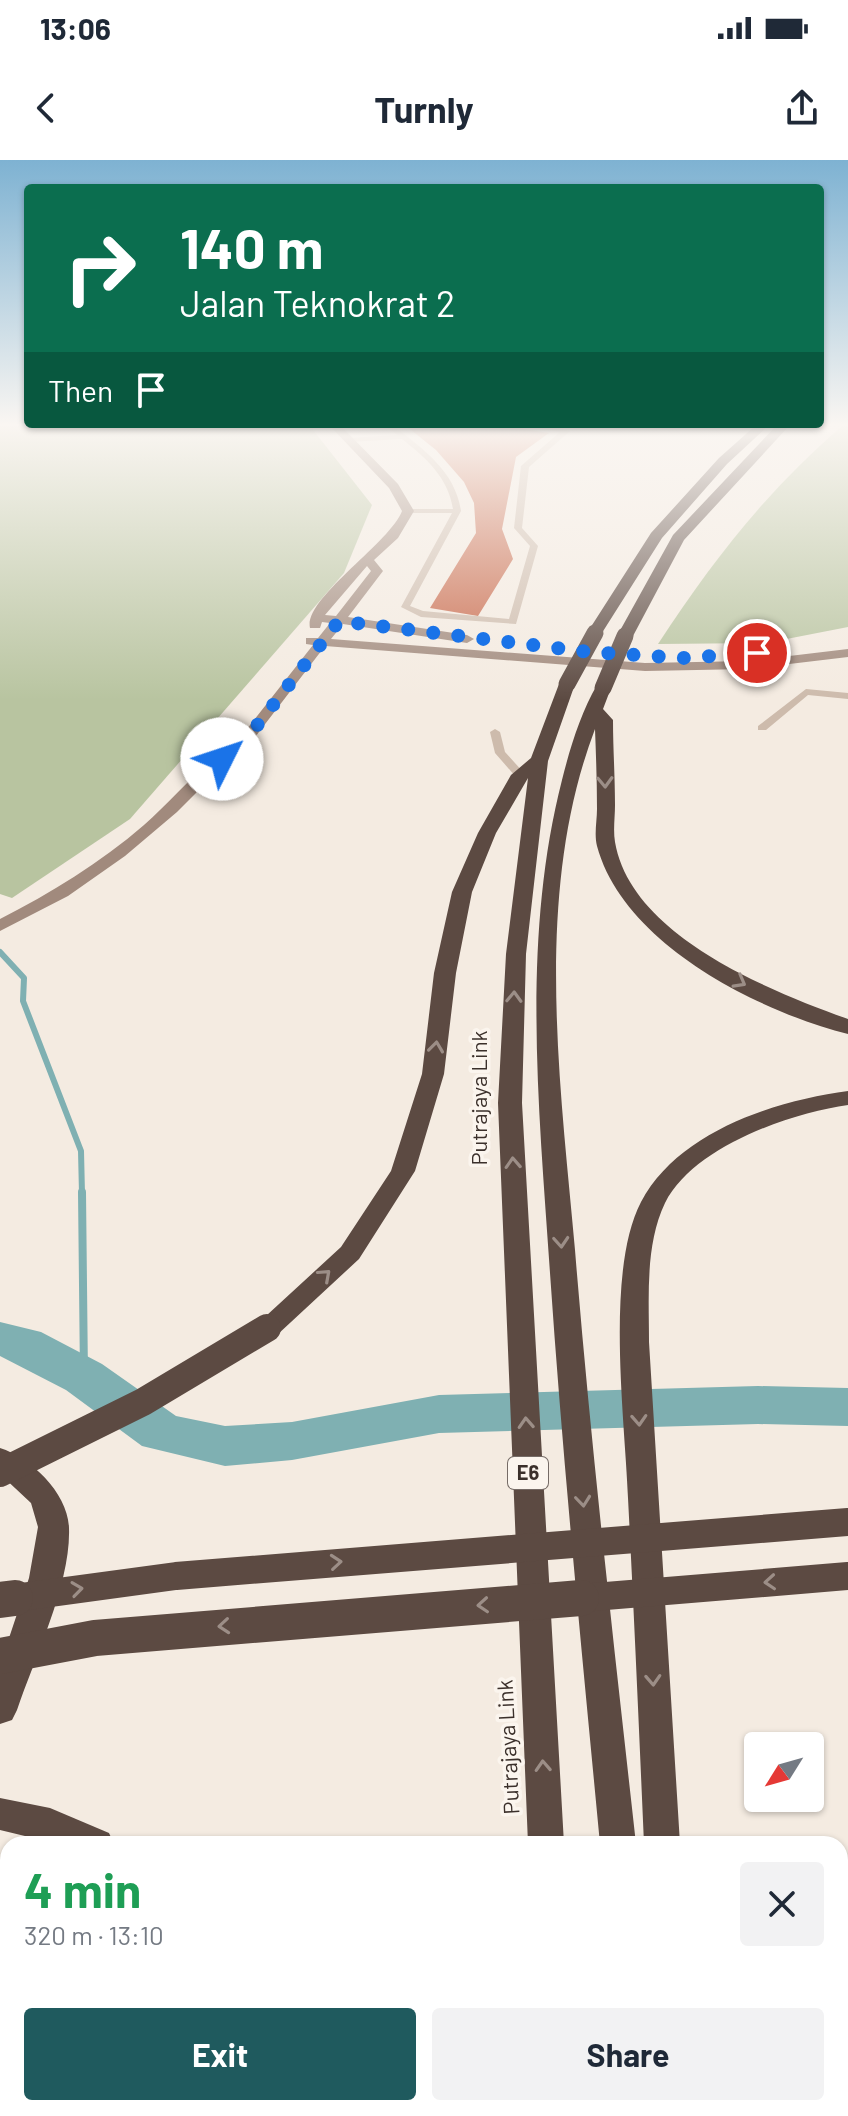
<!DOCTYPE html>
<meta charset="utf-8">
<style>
body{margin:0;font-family:Barlow,sans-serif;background:#f2f2f3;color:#1f2937;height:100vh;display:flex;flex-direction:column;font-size:30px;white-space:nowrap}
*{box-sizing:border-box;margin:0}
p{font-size:26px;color:#747a83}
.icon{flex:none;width:44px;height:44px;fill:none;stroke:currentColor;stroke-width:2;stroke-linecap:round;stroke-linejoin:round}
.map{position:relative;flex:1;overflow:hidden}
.side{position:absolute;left:0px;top:1676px;width:848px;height:280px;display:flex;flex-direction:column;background:#fff;border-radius:24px 24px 0 0;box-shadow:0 2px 6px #0004}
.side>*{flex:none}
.top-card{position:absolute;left:24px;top:24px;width:800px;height:244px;border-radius:8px;box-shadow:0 2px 6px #0004;background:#0b6e4f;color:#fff;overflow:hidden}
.needle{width:52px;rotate:233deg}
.buttons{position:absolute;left:744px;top:1572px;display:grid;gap:16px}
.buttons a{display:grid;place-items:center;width:80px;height:80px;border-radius:8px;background:#fff;box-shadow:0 2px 6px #0004;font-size:40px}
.pin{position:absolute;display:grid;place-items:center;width:68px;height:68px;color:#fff;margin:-34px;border:4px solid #fff;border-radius:50%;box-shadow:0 2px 8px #0007}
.me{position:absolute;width:88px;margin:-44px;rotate:49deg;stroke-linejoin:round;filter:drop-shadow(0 0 6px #0008)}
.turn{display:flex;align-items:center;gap:28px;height:168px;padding:0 24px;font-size:36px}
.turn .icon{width:104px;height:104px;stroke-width:2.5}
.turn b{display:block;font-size:56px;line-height:68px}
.then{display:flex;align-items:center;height:76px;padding:0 24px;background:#0003;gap:16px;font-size:30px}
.round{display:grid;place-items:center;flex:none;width:84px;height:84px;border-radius:8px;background:#f2f2f3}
.head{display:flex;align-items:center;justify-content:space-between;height:136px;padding:0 24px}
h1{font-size:48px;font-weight:700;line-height:60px;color:#1e9e55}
.primary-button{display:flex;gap:16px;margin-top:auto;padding:16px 24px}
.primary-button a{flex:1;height:92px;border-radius:8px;background:#1f5a5e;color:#fff;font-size:32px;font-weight:700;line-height:92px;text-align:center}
.primary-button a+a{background:#f2f2f3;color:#1f2937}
.status{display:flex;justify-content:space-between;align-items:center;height:56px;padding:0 40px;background:#fff;direction:ltr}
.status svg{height:22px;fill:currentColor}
header{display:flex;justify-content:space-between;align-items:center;height:104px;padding:0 24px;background:#fff;font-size:36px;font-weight:700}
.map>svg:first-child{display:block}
.green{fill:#b8c4a0}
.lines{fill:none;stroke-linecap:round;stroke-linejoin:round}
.stream-far1{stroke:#7fb0b2;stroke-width:6}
.stream{stroke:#7fb0b2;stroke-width:8}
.river{fill:#7fb0b2;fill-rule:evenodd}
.building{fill:#c8694b}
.lane{fill:#cdbbac;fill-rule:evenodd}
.secondary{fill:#a18a7d;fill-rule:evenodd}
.highway{fill:#5c4a42;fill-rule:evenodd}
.highway-bridge-far2{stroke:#5c4a42;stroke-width:17}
.highway-bridge-far1{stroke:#5c4a42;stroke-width:28}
.highway-bridge{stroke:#5c4a42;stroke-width:36}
.oneway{stroke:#9c8e87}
.route{stroke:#1a73e8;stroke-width:14;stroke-dasharray:0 25.2}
.labels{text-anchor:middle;stroke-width:7;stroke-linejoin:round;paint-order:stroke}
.shield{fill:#fbf5ee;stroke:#756b66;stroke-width:2}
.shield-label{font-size:20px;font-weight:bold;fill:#3b302b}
.street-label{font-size:22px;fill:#3b302b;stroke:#fbf5ee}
</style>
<div class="status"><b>13:06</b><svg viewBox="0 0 49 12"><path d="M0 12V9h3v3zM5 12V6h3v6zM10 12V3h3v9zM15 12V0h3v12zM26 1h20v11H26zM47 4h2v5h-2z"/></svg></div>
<header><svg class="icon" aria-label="back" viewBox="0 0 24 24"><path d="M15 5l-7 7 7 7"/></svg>Turnly<svg class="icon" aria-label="share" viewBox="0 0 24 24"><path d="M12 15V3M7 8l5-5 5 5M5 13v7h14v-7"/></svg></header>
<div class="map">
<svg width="848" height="1956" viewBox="0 0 848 1956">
<rect width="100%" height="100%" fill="#f4ebe1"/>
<g class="green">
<polygon points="0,266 310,266 372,345 344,413 130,659 12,738 0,734"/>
<path d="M842,266H848V467L766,483L658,484C713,400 766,332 842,266Z"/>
</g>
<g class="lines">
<polyline class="stream-far1" points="0,792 24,818 23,841 81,991 82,1034"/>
<polyline class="stream" points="82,1032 84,1217"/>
<polygon class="river" points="0,1162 41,1172 102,1204 176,1256 225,1266 292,1262 439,1235 758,1226 848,1228 848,1266 758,1264 439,1273 292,1300 225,1306 142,1286 66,1230 0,1196"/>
</g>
<polygon class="building" points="406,266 504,266 549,273 516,297 502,369 513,399 478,456 430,448 476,373 474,343 464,322 436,290"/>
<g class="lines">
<g class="lane">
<path d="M386,266H394C424,290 455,311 461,351L410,446L423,451L509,459L530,386L514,368L521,306L560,272L530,266H548L570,271L529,307L522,368L538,386L516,464L421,457L401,447L452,353H408L404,351L408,349H453C448,317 426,298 402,279L348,282L344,280L348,278L397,275Z"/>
<polygon points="806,529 848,533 848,539 808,535 766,570 758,570 758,566"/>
<polygon points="495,569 500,572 505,592 524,613 524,617 516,617 495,593 490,572"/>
</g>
<path class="secondary" d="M330,266H341L398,324L414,351L398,378L374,400L383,411L348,457L467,475L474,479L467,483L343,464L331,479L645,503L748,501L848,489V497L748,509L645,511L325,486L242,594L227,602L177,652L125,696L68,736L0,771V759C51,733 100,703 144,665C173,640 199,605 232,588L313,485L306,484V478H318L330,463L322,462L320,468H310C303,439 390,383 402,351L389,328ZM367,406L371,411L336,456L325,455Z"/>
<g class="highway">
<polygon points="755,266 768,266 727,304 662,378 600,476 590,476 587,473 651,373 719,298"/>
<polygon points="776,266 789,266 684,380 633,476 619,479 617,476 673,375"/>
<polygon points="567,519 575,524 548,601 526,794 522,943 564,1684 528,1684 498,943 506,794 528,618 496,673 472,732 456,813 444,914 415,1011 359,1099 277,1175 257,1175 253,1168 341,1087 391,1011 422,914 434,813 452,732 478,673 511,615 531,598 559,524"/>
<path d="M603,523L611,528L603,549L613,560C613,588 615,617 615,645C615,657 613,670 615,682C631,776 770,831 848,859V874C757,851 623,783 597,686C594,674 597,661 597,649C597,622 596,596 595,569C533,732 560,921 575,1090C591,1288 614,1486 636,1684H600C582,1494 563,1303 550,1113C539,949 521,780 562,620C570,588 581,552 597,525Z"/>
<path d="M848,931V945C790,953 693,987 665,1043C645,1085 649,1137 649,1182L680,1684H644C639,1569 634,1453 628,1338C625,1260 605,1111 641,1042C678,972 774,941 848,931Z"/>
<path d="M0,1288C31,1298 68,1333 69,1368C71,1423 35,1497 17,1550L12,1560L0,1564V1505L29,1418L38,1367L31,1343L0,1314Z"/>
<polygon points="0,1638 50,1648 109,1673 114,1684 58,1684 0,1670"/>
<polygon points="350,1948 390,1948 393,1956 353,1956"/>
<polygon points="540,1948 580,1948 581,1956 541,1956"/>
<polygon points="625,1948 700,1948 701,1956 626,1956"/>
</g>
<g class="highway-bridge-far2">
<polyline points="567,524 595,473"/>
<polyline points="603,528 625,476"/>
</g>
<g class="highway-bridge-far1">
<polyline points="0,1313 143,1242 267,1168"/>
<polyline points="0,1440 176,1416 848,1362"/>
<polyline points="557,1440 848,1416"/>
</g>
<g class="highway-bridge">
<polyline points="0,1440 15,1438"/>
<polyline points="0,1496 95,1478 581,1438"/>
</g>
</g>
<defs><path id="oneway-chevron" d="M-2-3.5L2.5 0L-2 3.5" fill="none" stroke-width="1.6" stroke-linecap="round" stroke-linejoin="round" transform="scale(2)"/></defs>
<g class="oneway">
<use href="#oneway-chevron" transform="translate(605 622) rotate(88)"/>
<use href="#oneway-chevron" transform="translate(740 822) rotate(29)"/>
<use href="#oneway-chevron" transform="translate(514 837) rotate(-88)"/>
<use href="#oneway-chevron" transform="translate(436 887) rotate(-83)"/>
<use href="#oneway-chevron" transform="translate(513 1003) rotate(-93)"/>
<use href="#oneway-chevron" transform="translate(561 1082) rotate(86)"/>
<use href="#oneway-chevron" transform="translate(325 1115) rotate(-42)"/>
<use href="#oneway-chevron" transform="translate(639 1260) rotate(87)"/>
<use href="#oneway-chevron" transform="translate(526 1263) rotate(-93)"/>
<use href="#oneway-chevron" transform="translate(583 1341) rotate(84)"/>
<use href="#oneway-chevron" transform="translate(336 1402) rotate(-5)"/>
<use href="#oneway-chevron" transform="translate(770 1422) rotate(176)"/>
<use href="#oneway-chevron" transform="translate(77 1429) rotate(-8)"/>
<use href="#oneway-chevron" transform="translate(483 1445) rotate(176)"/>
<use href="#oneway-chevron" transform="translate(224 1466) rotate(175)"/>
<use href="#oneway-chevron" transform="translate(653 1520) rotate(87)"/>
<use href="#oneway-chevron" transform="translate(543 1606) rotate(-93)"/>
</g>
<linearGradient id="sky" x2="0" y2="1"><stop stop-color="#7eb2d2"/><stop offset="0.49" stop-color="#faf6f2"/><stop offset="1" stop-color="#faf6f2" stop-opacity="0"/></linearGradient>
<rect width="848" height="540" fill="url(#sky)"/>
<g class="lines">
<polyline class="route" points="222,599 237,591 339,461 589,492 682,498 757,493"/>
</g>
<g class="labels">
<rect class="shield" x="508" y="1297" width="40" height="32" rx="6"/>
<g class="shield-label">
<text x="528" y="1320">E6</text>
</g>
<g class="street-label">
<text transform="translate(479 938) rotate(-90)" y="8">Putrajaya Link</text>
<text transform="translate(508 1587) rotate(-93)" y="8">Putrajaya Link</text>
</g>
</g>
</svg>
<div class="buttons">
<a><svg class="needle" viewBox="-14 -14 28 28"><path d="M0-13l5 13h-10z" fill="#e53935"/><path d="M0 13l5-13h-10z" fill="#747a83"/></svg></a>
</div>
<div class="pin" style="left:757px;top:493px;background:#d93025"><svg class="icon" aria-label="arrive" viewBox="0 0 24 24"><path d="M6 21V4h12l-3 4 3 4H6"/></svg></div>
<svg class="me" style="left:222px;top:599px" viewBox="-20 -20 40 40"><circle r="19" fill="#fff"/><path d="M0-13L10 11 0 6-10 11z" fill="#1a73e8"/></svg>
<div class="top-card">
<div class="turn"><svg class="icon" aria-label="right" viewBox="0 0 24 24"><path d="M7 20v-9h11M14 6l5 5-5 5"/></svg><div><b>140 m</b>Jalan Teknokrat 2</div></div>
<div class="then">Then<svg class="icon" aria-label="arrive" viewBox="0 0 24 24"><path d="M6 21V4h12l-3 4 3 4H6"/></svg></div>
</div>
<section class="side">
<div class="head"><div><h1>4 min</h1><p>320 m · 13:10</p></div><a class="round"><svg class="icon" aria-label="close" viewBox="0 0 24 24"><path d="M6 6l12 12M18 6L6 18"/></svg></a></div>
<div class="primary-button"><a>Exit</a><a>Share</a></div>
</section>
</div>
